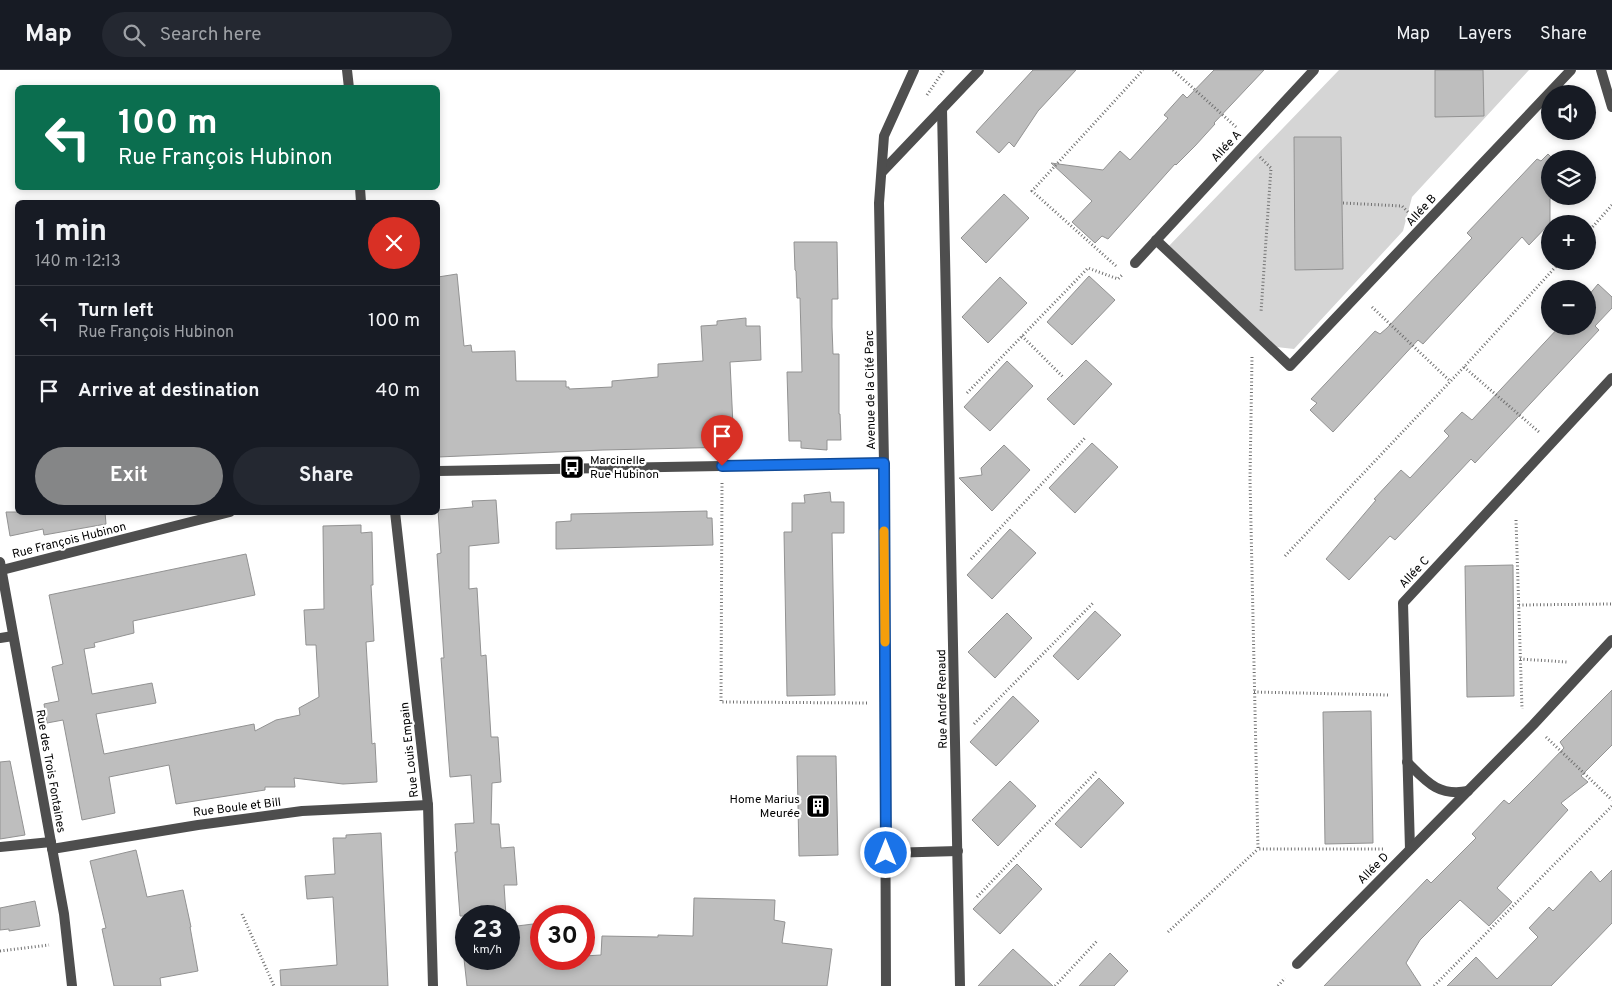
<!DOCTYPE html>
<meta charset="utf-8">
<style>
body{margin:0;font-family:Overpass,sans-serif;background:#242831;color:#f1f3f6;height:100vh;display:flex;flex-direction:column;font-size:19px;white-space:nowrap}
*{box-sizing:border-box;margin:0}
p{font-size:16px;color:#9ea1a6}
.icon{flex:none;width:28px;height:28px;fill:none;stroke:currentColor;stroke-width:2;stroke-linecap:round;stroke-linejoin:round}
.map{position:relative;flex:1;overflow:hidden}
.sheet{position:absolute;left:15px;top:130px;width:425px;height:315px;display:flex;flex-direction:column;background:#171b24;border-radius:8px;box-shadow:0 2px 8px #0003}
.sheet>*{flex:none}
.hud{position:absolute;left:15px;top:15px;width:425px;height:105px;border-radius:8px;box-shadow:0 2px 8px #0003;background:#0b6e4f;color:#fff;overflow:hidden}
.buttons{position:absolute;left:1541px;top:15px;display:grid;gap:10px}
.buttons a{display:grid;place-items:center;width:55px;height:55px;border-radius:50%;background:#171b24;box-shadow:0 2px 8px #0003;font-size:25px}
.speed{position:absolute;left:455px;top:835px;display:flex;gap:10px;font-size:25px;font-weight:700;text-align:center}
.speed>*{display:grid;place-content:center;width:65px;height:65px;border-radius:50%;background:#171b24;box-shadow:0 2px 8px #0003;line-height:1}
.speed small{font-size:12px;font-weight:400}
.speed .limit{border:8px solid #d22;background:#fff;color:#111}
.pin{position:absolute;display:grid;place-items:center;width:42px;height:42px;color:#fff;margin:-51px -21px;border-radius:50% 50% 50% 0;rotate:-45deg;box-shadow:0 0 5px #0007}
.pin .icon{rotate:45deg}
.me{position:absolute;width:55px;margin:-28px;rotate:0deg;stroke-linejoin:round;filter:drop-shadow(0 0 4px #0008)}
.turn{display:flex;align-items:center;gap:18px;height:105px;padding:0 20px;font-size:22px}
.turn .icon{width:65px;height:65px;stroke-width:2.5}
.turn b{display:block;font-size:35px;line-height:42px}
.round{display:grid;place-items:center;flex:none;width:52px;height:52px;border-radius:26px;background:#242831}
.headline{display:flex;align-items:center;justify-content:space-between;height:85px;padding:0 20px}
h1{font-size:30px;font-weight:700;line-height:38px}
.action{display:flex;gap:10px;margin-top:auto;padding:10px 20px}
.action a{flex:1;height:58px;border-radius:30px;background:#858687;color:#fff;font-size:20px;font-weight:700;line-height:58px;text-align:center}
.action a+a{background:#242831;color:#f1f3f6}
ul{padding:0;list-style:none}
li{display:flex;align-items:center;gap:15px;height:70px;padding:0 20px;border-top:1px solid #363941}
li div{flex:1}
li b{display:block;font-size:19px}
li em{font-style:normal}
header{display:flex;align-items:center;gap:30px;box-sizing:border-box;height:70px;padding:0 25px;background:#171b24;border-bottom:1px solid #363941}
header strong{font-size:24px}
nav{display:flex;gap:28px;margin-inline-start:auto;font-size:18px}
.search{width:350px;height:45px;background:#242831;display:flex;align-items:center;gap:12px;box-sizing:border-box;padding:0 18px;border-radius:28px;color:#9ea1a6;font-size:19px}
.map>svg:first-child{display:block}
.green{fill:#d5d5d5}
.building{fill:#bebebe;stroke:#929292}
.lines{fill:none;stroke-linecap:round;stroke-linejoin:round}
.path{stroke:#707070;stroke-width:3;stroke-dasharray:1 2.5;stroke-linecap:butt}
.service{stroke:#4e4e4e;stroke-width:10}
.pedestrian{stroke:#4e4e4e;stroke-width:10}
.minor{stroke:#4e4e4e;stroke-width:10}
.route-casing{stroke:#114b97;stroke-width:12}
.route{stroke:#1a73e8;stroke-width:9}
.slow{stroke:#f59e0b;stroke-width:9}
.labels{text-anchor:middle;stroke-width:4.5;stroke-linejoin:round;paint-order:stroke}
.street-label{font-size:12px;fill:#000;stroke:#fff}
.poi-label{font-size:12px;fill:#000;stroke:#fff;text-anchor:start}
</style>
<header>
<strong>Map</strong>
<div class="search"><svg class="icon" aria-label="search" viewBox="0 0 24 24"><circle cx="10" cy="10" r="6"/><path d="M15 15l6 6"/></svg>Search here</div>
<nav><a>Map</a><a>Layers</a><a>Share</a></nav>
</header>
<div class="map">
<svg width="1612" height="916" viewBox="0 0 1612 916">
<rect width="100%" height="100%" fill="#fff"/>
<polygon class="green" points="1339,0 1529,0 1412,127 1403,161 1294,279 1268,276 1166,179"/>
<g class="building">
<polygon points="1033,0 1076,0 1038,41 1014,77 1009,72 999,83 976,62"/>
<polygon points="1214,0 1264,0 1214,53 1215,54 1195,76 1176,95 1175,94 1108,169 1102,166 1095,173 1072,152 1092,131 1051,93 1103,100 1120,81 1130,90 1168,48 1164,45 1183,24 1187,28"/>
<polygon points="1435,0 1483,0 1484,46 1435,47"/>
<polygon points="1294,67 1341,67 1343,199 1295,200"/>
<polygon points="1548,84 1553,89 1550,89 1550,126 1552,126 1550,129 1550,153 1529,175 1522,167 1423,274 1418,270 1333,362 1310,340 1317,333 1311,329 1375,261 1380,264 1387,258 1472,168 1467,163 1537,89 1541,91"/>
<polygon points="1004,124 1029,148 986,193 961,168"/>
<polygon points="794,172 837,172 838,229 832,229 832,257 833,284 839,284 839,344 840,344 841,370 827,370 827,380 801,378 801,371 789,371 787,302 802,302 800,228 797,228 796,201 795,200"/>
<polygon points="457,204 464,276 471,275 472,282 515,281 516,311 566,311 566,317 569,317 569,319 612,317 612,311 658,307 658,294 703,291 701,256 717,255 717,251 746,248 746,256 760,256 761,290 730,292 734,377 603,380 438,387 438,207"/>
<polygon points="1089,206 1115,230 1072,275 1047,252"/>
<polygon points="1000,207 1027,233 988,273 962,247"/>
<polygon points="1598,214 1612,227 1612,238 1595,256 1599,260 1475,393 1471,389 1395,470 1390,466 1349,510 1326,489 1376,430 1374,429 1401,400 1410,408 1449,366 1444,361 1462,342 1472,350 1560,256 1588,256 1588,226"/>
<polygon points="1086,290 1112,314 1074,355 1047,329"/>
<polygon points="1007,291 1033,316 990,361 964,337"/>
<polygon points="1092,373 1118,397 1075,443 1049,418"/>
<polygon points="1004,375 1030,400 992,441 959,408 982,405 981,398"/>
<polygon points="830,422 831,432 844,432 844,463 832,463 835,625 787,626 784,462 792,462 792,433 805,433 804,425"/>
<polygon points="496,430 499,473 469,476 469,519 477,518 481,586 486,585 491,667 498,667 501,712 492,713 491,754 499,754 501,778 514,777 517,815 504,815 506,846 460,846 455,782 457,782 455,754 474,753 471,705 450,707 441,588 444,588 437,484 441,483 438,440 473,437 472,431"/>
<polygon points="707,441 707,448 712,448 713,475 556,479 556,452 571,451 571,444"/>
<polygon points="6,442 105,442 106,454 44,465 43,459 10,466"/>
<polygon points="361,455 361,463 372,462 373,515 371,515 374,571 366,572 372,674 375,673 377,712 343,714 294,708 295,717 265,717 265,720 176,734 169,695 109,707 115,743 82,750 63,650 47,653 44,634 59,631 52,597 63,594 49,525 246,484 255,525 133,551 134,563 94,573 95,577 84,579 92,624 152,613 156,633 96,644 104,684 254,654 255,661 276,650 300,645 299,638 319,627 316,575 306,575 304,540 324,539 323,456"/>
<polygon points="1010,459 1036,483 992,529 967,505"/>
<polygon points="1513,495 1514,626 1467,627 1465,496"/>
<polygon points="1095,541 1121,565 1078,610 1053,586"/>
<polygon points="1007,543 1032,568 995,608 968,582"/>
<polygon points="1612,620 1612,675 1581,706 1588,712 1561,733 1568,740 1497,818 1512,832 1489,856 1460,830 1420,870 1406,893 1421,916 1324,916 1427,809 1431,813 1476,768 1472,764 1504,730 1509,734 1535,708 1564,678 1560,672"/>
<polygon points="1013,626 1039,651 996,696 970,672"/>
<polygon points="1371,641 1373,773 1325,774 1323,642"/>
<polygon points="797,686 836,686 838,785 799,786"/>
<polygon points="10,691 25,765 0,769 0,692"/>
<polygon points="1099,708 1124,733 1081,778 1055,754"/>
<polygon points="1010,711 1036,736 998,776 972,750"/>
<polygon points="381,763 388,916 281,916 280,900 337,895 333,827 307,829 305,806 335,804 333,768 346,768 346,765"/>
<polygon points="136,780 147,827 183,820 191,857 190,857 198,901 160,908 161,916 114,916 102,859 106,858 90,791"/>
<polygon points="1017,794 1042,819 1000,864 973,839"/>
<polygon points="1612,800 1612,853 1551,916 1447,916 1476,887 1497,909 1538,867 1529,858 1549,837 1553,841 1591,801 1600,812"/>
<polygon points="694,828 775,830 774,850 785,852 782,873 832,879 827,916 467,916 464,889 509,889 509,857 541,853 541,889 584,889 584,886 601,885 602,866 658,867 658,865 693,866"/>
<polygon points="35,831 40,856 9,861 9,859 0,860 0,838"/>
<polygon points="1013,879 1053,916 978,916"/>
<polygon points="1110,883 1128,901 1114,916 1079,916"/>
</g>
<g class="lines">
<g class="path">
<polyline points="1173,0 1236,57"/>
<polyline points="927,25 944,0"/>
<polyline points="1260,87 1271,98 1261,242"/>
<polyline points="1343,133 1402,136 1409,143"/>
<polyline points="1588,162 1612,135"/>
<polyline points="1116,196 1032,121 1143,0"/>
<polyline points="1372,237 1450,311"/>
<polyline points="1022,266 1063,307"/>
<polyline points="1252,287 1250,409 1258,779 1384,779"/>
<polyline points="1464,297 1539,362"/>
<polyline points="967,323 1088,198 1118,209 1122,205"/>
<polyline points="722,413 721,632 868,633"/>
<polyline points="1516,450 1522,639"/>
<polyline points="1285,486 1464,297 1561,191"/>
<polyline points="971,489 1085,368"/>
<polyline points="1519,535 1612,534"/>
<polyline points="1520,589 1567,592"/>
<polyline points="1254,622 1389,625"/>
<polyline points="974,654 1093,533"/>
<polyline points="1546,667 1612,730"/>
<polyline points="977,827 1096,702"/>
<polyline points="242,844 274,916"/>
<polyline points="1168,862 1258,779"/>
<polyline points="0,881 49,875"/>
<polyline points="1055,916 1097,871"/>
<polyline points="1278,916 1285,908"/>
<polyline points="1434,916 1612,736"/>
</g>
<g class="service">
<polyline points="0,568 13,566"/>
<polyline points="0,777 51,772"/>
</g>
<polyline class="pedestrian" points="942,39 960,916"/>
<g class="minor">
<polyline points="347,0 349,18"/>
<polyline points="1601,0 1612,37"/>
<polyline points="882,102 979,0"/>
<polyline points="360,118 361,132"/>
<polyline points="1156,170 1290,296 1571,0"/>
<polyline points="1135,193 1314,0"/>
<polyline points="438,401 884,393"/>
<polyline points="395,442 428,735 433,916"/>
<polyline points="0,492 64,844 72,916"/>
<polyline points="2,500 230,442"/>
<path d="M1407,692C1426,711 1438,727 1468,721"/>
<polyline points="52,779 198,755 302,741 428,735"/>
<polyline points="1410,779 1403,533 1612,308"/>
<polyline points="886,783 958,781"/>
<polyline points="1297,894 1533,655 1612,570"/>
<polyline points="886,916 884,393 879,133 884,66 914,0"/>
</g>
</g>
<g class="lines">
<g class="route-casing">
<polyline id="route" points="722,396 884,393 886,783"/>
</g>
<use href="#route" class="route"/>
<polyline class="slow" points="884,461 885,572"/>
</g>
<defs>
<g id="bus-square" transform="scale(1.25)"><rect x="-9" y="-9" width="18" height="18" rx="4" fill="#000" stroke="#fff"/><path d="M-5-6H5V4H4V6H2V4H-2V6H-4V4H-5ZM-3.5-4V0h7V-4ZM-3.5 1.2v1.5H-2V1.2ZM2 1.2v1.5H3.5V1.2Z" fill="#fff"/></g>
<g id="building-square" transform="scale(1.25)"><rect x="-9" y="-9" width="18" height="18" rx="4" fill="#000" stroke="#fff"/><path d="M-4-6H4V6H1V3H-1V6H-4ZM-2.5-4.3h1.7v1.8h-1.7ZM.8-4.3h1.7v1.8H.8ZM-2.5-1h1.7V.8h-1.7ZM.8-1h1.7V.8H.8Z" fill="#fff"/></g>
</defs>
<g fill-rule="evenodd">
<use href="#bus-square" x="572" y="397"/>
<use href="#building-square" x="818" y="736"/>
</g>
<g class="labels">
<g class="street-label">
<text transform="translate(1226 76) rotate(-47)" y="4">Allée A</text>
<text transform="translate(1421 140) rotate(-47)" y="4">Allée B</text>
<text transform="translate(870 320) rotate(-91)" y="4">Avenue de la Cité Parc</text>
<text transform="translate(69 470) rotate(-14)" y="4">Rue François Hubinon</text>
<text transform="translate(1414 502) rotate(-47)" y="4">Allée C</text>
<text transform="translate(942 629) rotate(-91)" y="4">Rue André Renaud</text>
<text transform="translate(409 680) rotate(-96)" y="4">Rue Louis Empain</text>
<text transform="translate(51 701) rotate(80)" y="4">Rue des Trois Fontaines</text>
<text transform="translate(237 737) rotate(-7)" y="4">Rue Boule et Bill</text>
<text transform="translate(1373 798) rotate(-45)" y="4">Allée D</text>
</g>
<g class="poi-label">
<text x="590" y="394">Marcinelle<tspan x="590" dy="14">Rue Hubinon</tspan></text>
<text x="800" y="733" text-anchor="end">Home Marius<tspan x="800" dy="14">Meurée</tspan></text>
</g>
</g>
</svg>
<div class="buttons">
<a><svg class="icon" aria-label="sound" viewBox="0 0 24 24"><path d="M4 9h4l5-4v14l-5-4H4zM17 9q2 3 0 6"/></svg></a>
<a><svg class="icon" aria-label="layers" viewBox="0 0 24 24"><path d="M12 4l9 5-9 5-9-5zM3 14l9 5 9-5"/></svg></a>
<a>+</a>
<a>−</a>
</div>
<div class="speed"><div>23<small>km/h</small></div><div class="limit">30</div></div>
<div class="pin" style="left:722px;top:396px;background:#d93025"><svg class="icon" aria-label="arrive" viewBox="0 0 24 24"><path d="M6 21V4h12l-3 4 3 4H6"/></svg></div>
<svg class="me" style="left:886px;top:783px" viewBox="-20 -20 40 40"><circle r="17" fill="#1a73e8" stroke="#fff" stroke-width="3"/><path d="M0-11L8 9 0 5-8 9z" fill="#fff"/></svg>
<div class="hud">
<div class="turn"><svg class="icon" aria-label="left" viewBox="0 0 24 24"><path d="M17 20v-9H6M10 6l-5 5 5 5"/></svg><div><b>100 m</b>Rue François Hubinon</div></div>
</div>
<section class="sheet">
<div class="headline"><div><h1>1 min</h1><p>140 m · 12:13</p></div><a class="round" style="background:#d93025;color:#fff"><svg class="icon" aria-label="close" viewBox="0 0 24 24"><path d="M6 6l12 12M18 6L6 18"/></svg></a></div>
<ul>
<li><svg class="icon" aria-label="left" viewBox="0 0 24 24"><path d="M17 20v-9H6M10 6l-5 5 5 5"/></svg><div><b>Turn left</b><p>Rue François Hubinon</p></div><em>100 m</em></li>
<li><svg class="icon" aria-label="arrive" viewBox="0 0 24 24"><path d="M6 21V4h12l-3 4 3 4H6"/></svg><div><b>Arrive at destination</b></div><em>40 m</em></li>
</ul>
<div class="action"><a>Exit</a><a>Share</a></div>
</section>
</div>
